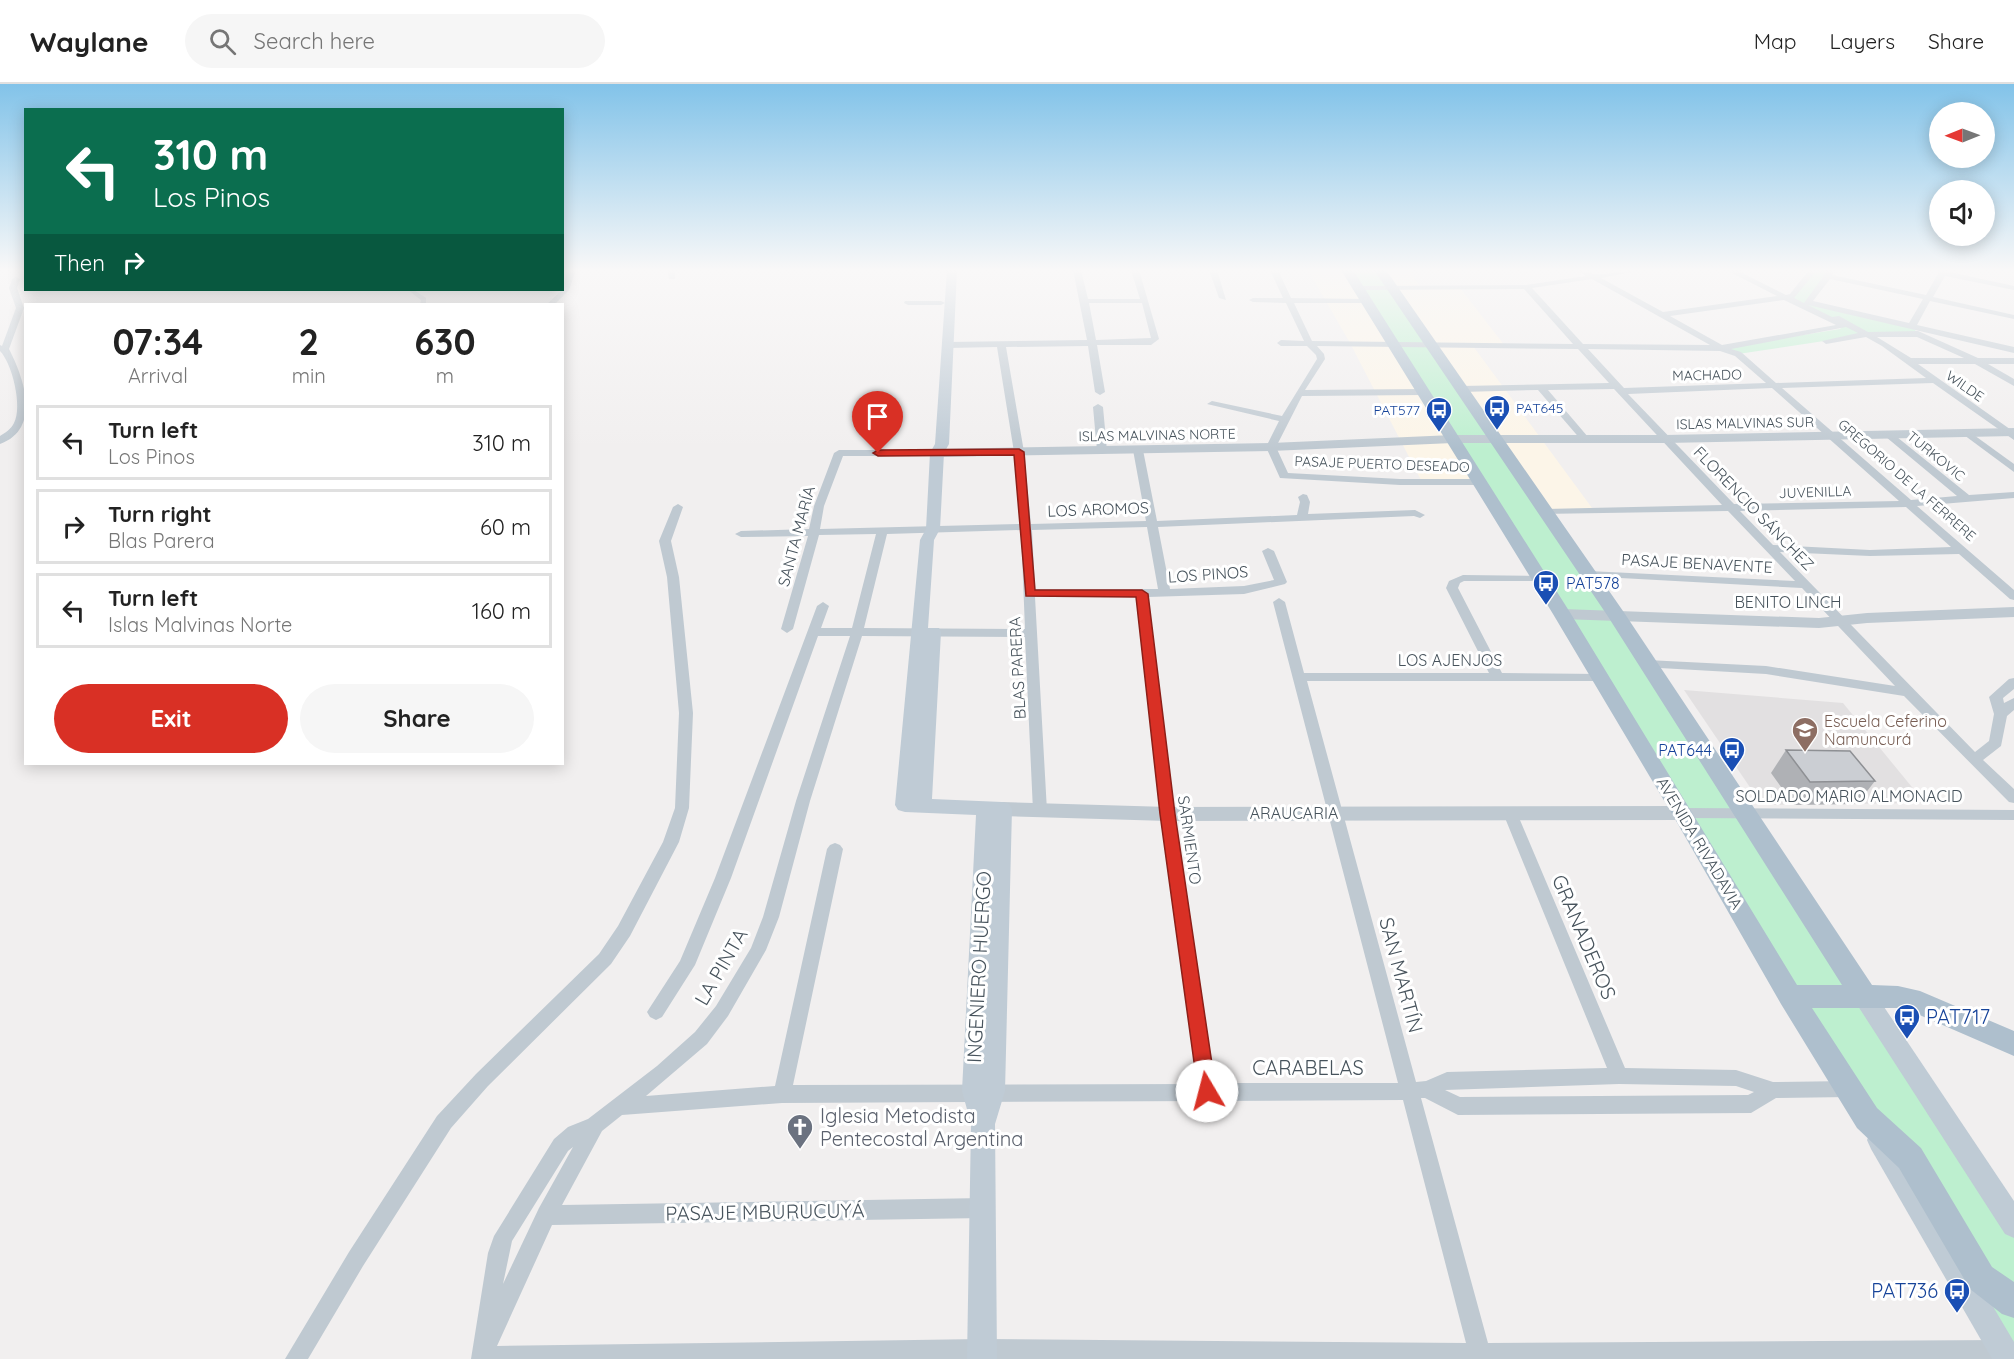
<!DOCTYPE html>
<meta charset="utf-8">
<style>
body{margin:0;font-family:Quicksand,sans-serif;background:#f6f6f6;color:#222;height:100vh;display:flex;flex-direction:column;font-size:22px;white-space:nowrap}
*{box-sizing:border-box;margin:0}
p{font-size:20px;color:#767676}
.icon{flex:none;width:33px;height:33px;fill:none;stroke:currentColor;stroke-width:2;stroke-linecap:round;stroke-linejoin:round}
.map{position:relative;flex:1;overflow:hidden}
.details{position:absolute;left:24px;top:219px;width:540px;height:462px;display:flex;flex-direction:column;background:#fff;border-radius:0px;box-shadow:0 3px 15px #0003}
.details>*{flex:none}
.guide{position:absolute;left:24px;top:24px;width:540px;height:183px;border-radius:0px;box-shadow:0 3px 15px #0003;background:#0b6e4f;color:#fff;overflow:hidden}
.needle{width:39px;rotate:269deg}
.tools{position:absolute;left:1929px;top:18px;display:grid;gap:12px}
.tools a{display:grid;place-items:center;width:66px;height:66px;border-radius:50%;background:#fff;box-shadow:0 3px 15px #0003;font-size:30px}
.pin{position:absolute;display:grid;place-items:center;width:51px;height:51px;color:#fff;margin:-62px -26px;border-radius:50% 50% 50% 0;rotate:-45deg;box-shadow:0 0 6px #0007}
.pin .icon{rotate:45deg}
.me{position:absolute;width:66px;margin:-33px;rotate:352deg;stroke-linejoin:round;filter:drop-shadow(0 0 4px #0008)}
.turn{display:flex;align-items:center;gap:21px;height:126px;padding:0 30px;font-size:27px}
.turn .icon{width:78px;height:78px;stroke-width:2.5}
.turn b{display:block;font-size:42px;line-height:51px}
.then{display:flex;align-items:center;height:57px;padding:0 30px;background:#0003;gap:12px;font-size:22px}
.eta{display:flex;justify-content:space-evenly;align-items:center;height:102px;text-align:center}
.eta b{font-size:36px;font-weight:700;line-height:42px}
.button{display:flex;gap:12px;margin-top:auto;padding:12px 30px}
.button a{flex:1;height:69px;border-radius:36px;background:#d93025;color:#fff;font-size:24px;font-weight:700;line-height:69px;text-align:center}
.button a+a{background:#f6f6f6;color:#222}
ul{padding:0;list-style:none}
li{display:flex;align-items:center;gap:18px;height:75px;margin:0 12px 9px;padding:0 18px;border:3px solid #e0e0e0;border-radius:0px}
li div{flex:1}
li b{display:block;font-size:22px}
li em{font-style:normal}
header{display:flex;align-items:center;gap:36px;box-sizing:border-box;height:84px;padding:0 30px;background:#fff;border-bottom:2px solid #e0e0e0}
header strong{font-size:28px}
nav{display:flex;gap:33px;margin-inline-start:auto;font-size:21px}
.search{width:420px;height:54px;background:#f6f6f6;display:flex;align-items:center;gap:15px;box-sizing:border-box;padding:0 21px;border-radius:33px;color:#767676;font-size:22px}
.map>svg:first-child{display:block}
.commercial{fill:#fcf5e8}
.education{fill:#e2e0e1}
.green{fill:#bdefcf}
.lines{fill:none;stroke-linecap:round;stroke-linejoin:round}
.pedestrian{fill:#bfc9d1;fill-rule:evenodd}
.minor{fill:#bfc9d1;fill-rule:evenodd}
.tertiary{fill:#bfc9d1;fill-rule:evenodd}
.secondary{fill:#bfcbd5;fill-rule:evenodd}
.primary{fill:#aebfcd;fill-rule:evenodd}
.wall{fill:#afb1b5}
.building{fill:#cbced3;stroke:#8e9094;stroke-width:1.5}
.route{fill:#d93025;stroke:#8d1f18;stroke-width:1.5}
.labels{text-anchor:middle;stroke-width:6;stroke-linejoin:round;paint-order:stroke}
.far-street-label{font-size:14px;fill:#47535c;stroke:#fff}
.far-transit-label{font-size:14px;fill:#164399;stroke:#fff;text-anchor:start}
.street-label{font-size:16px;fill:#47535c;stroke:#fff}
.transit-label{font-size:16px;fill:#164399;stroke:#fff;text-anchor:start}
.education-label{font-size:16px;fill:#785e54;stroke:#fff;text-anchor:start}
.near-street-label{font-size:20px;fill:#47535c;stroke:#fff}
.near-transit-label{font-size:20px;fill:#164399;stroke:#fff;text-anchor:start}
.near-worship-label{font-size:20px;fill:#5b616d;stroke:#fff;text-anchor:start}
</style>
<header>
<strong>Waylane</strong>
<div class="search"><svg class="icon" aria-label="search" viewBox="0 0 24 24"><circle cx="10" cy="10" r="6"/><path d="M15 15l6 6"/></svg>Search here</div>
<nav><a>Map</a><a>Layers</a><a>Share</a></nav>
</header>
<div class="map">
<svg width="2014" height="1275" viewBox="0 0 2014 1275">
<rect width="100%" height="100%" fill="#f1efef"/>
<polygon class="commercial" points="1308,186 1409,186 1421,204 1460,204 1505,262 1473,262 1595,428 1545,428 1479,398 1422,398 1350,259"/>
<polygon class="education" points="1684,606 1843,619 1925,719 1762,721"/>
<g class="green">
<polygon points="1347,186 1380,186 2014,1141 2014,1275"/>
<polygon points="1813,186 1832,186 1808,218 1912,242 1918,250 1870,250 1738,270 1721,264 1840,245 1842,243 1786,213 1793,212"/>
</g>
<g class="lines">
<polygon class="pedestrian" points="408,206 414,206 426,214 426,220 420,220 421,216"/>
<g class="minor">
<polygon points="568,186 576,186 569,206 555,220 547,220 562,206"/>
<polygon points="667,186 675,186 675,195 669,195"/>
<path d="M1073,186H1081L1088,215H1140L1131,186H1139L1159,255L1151,261H1097L1105,308L1100,311L1095,308L1088,262L1006,263L1024,368L1031,440L1146,437L1133,366L1138,363L1143,366L1157,437L1297,431L1300,418L1298,413L1303,410L1307,411L1310,418L1308,430L1415,426L1425,431L1420,434L1414,432L1158,443L1170,505L1244,502L1274,496L1262,467L1268,464L1274,467L1287,498L1285,500L1244,510L1148,513L1175,730L1215,999H1398L1273,518L1279,514L1285,518L1304,589H1489L1446,504L1449,497L1463,491L1543,492L1545,494L1543,496L1539,497H1464L1460,499L1458,504L1502,589L1600,590L1606,594L1605,597H1307L1416,998L1426,997L1447,988L1607,984L1503,729L1505,725H1515L1517,729L1625,984L1736,986L1773,998L1849,997L1855,999L1858,1005L1855,1011L1849,1013L1776,1014L1751,1029L1458,1031L1425,1014H1421L1488,1259L2004,1256L2012,1259L2014,1265L2012,1275H471L488,1169L494,1152L554,1055L568,1043L588,1035L657,982L695,948L716,922L751,864L763,833L796,717L850,552H818L731,794L695,881L662,933L656,936L650,933L647,928L680,877L715,794L817,522L823,518L829,522L821,544H852L876,450L819,451L793,545L787,549L781,545L808,452L741,453L735,450L741,447L809,445L814,422L834,369L839,366H937L942,369L937,372H843L824,422L820,445L1020,440L1014,368L997,263L948,264L944,261L948,258L1087,256ZM1089,219H1142L1151,254L1096,256ZM1147,443L1158,505H1035L1032,446ZM1021,446L1025,545L864,544L887,450ZM1035,513H1136L1161,730L1197,1000L793,1001L843,765L840,761L835,759L830,761L827,765L775,1002L646,1012L707,960L728,932L766,866L779,833L810,717L862,552L1025,553L1033,727L1035,731H1045L1047,727ZM1619,1000L1736,1002L1754,1008L1748,1011L1460,1013L1445,1006ZM1403,1016L1466,1259L982,1255L497,1262L552,1141L984,1134L991,1131L994,1124L991,1117L984,1114L562,1121L602,1047L622,1031L782,1019ZM573,1063L539,1124L503,1200L512,1157L568,1067Z"/>
<polygon points="1209,186 1217,186 1226,216 1219,214"/>
<path d="M1270,186H1278L1291,214L1366,215L1370,217L1366,219H1294L1312,257L1573,260L1524,205L1355,206V202H1358L1526,201L1586,192L1577,186C1585,186 1590,190 1596,190C1610,191 1627,186 1642,186L1601,194L1663,228L1777,212L1726,186H1736L1786,211L1790,210L1809,186H1817L1794,214L1804,219L1828,186H1836L1832,191L1926,211L1940,186L2014,202V206L1945,192L1933,213L2014,231V235L1930,217L1917,241L2014,263V269L1808,221L1832,233L1839,232L1868,248L1918,247L1978,274H2014V280H1988L2014,295V302L1975,280H1918L2014,348V356L1933,299L1782,304L1911,416L1957,412L1886,353V349H1892L1969,411L2014,408V414L1917,422L2014,506V516L2010,515L1959,470L1870,472L1780,468L1975,668L1989,657L1994,630L1989,613L2009,595L2014,594V605L2003,614L2004,619L2014,614V626L2007,632L2001,662L1983,676L2014,705V719L2009,718L1904,612L1766,590L1642,583L1641,580L1642,577L1647,576L1766,582L1895,602L1802,504L1584,492L1582,490L1588,487L1795,497L1728,427L1541,430L1540,428L1545,425L1722,421L1614,305L1548,306L1588,353L1590,355L1585,358L1582,357L1538,306L1461,308L1456,305L1461,302L1609,299L1578,265L1317,262L1324,270L1325,275L1305,306L1423,305L1428,308L1423,311L1302,312L1276,363L1288,389L1400,395H1479L1484,398L1479,401H1400L1280,394L1266,363L1279,337L1207,320L1212,317L1282,332L1317,275L1316,271L1307,262H1281L1277,259L1281,256L1304,257L1286,219L1253,218L1249,216L1253,214H1283ZM1592,195L1710,261L1583,260L1532,204ZM1830,195L1923,215L1909,239L1813,217ZM1784,216L1836,241L1722,261L1670,232ZM1846,243L1858,249L1822,257L1826,260L1866,253L1882,262L1926,294L1776,299L1741,268L1731,265ZM1877,253H1917L1964,274H1911ZM1588,265L1720,267L1735,272L1766,299L1624,304ZM1772,304L1899,417L1734,420L1628,310ZM1906,423L1951,463L1870,466L1773,461L1740,427Z"/>
<path d="M16,193L20,195L17,204L24,224L9,265C24,294 42,345 0,360V352C5,349 11,345 14,339C23,323 12,279 0,267V261L2,262L16,224L9,204L12,195Z"/>
<polygon points="905,217 941,217 945,219 941,221 908,221 904,219"/>
<polygon points="1098,320 1103,323 1107,367 1102,370 1097,367 1093,323"/>
<polygon points="1967,346 2014,380 2014,388 1964,351 1962,349"/>
<polygon points="678,420 683,423 671,457 679,493 693,629 689,724 679,758 630,852 611,880 488,1002 451,1044 363,1182 308,1275 285,1275 349,1168 437,1032 476,990 599,870 618,842 663,758 675,724 679,629 667,493 659,457 673,423"/>
<polygon points="1683,724 2014,726 2014,736 1683,734 1678,733 1676,729 1678,725"/>
</g>
<g class="tertiary">
<polygon points="2014,344 2014,352 1665,359 1453,359 1271,367 937,373 931,369 937,365 1271,359 1453,351 1665,351"/>
<polygon points="2014,523 2014,533 1867,539 1819,544 1562,535 1555,530 1562,525 1819,534 1867,529"/>
<polygon points="1002,718 1168,723 1683,722 1689,724 1692,729 1689,734 1683,736 1168,737 1002,732 996,730 993,725 996,720"/>
</g>
<g class="secondary">
<polygon points="947,186 957,186 949,360 944,369 940,445 934,456 928,544 939,544 941,548 932,715 1002,718 1009,720 1012,725 1005,1007 995,1040 997,1275 967,1275 971,1040 962,1007 976,731 905,728 898,726 895,721 920,456 926,445 930,369 935,360"/>
<polygon points="1864,902 1872,905 2014,1117 2014,1154 2005,1150 1856,919 1853,912 1856,905"/>
<polygon points="1880,1044 1889,1047 2014,1258 2014,1275 1992,1275 1871,1065 1867,1056 1871,1047"/>
</g>
<polygon class="primary" points="1341,186 1353,186 1571,530 1797,901 1842,901 1607,531 1374,186 1386,186 1623,527 1872,901 1898,902 1920,907 2014,947 2014,972 1915,929 1898,924 1812,924 1877,1024 1921,1064 1992,1183 2014,1198 2014,1234 2002,1230 1970,1205 1899,1084 1857,1044 1781,920 1675,735 1553,530"/>
</g>
<polygon class="wall" points="1786,666 1875,697 1857,720 1794,721 1771,689"/>
<polygon class="building" points="1786,666 1850,667 1875,697 1810,698"/>
<linearGradient id="sky" x2="0" y2="1"><stop stop-color="#82c3e9"/><stop offset="0.51" stop-color="#f9f8f8"/><stop offset="1" stop-color="#f9f8f8" stop-opacity="0"/></linearGradient>
<rect width="2014" height="365" fill="url(#sky)"/>
<polygon class="route" points="1019,365 1024,368 1035,506 1142,506 1148,510 1175,730 1216,1007 1214,1013 1207,1015 1201,1013 1198,1007 1160,730 1136,513 1026,512 1014,371 878,372 873,369 878,366"/>
<defs>
<g id="bus-pin" transform="scale(1.35)"><path d="M0 17L-7.5 6A9.5 9.5 0 1 1 7.5 6Z" fill="#1a4fb4" stroke="#fff"/><path d="M-5-6H5V4H4V6H2V4H-2V6H-4V4H-5ZM-3.5-4V0h7V-4ZM-3.5 1.2v1.5H-2V1.2ZM2 1.2v1.5H3.5V1.2Z" fill="#fff"/></g>
<g id="school-pin" transform="scale(1.35)"><path d="M0 17L-7.5 6A9.5 9.5 0 1 1 7.5 6Z" fill="#8d6e63" stroke="#fff"/><path d="M0-5L7-2L0 1L-7-2ZM-4 1L0 2.5L4 1V4Q0 6-4 4Z" fill="#fff"/></g>
<g id="church-pin" transform="scale(1.35)"><path d="M0 17L-7.5 6A9.5 9.5 0 1 1 7.5 6Z" fill="#6b7280" stroke="#fff"/><path d="M-1.2-6h2.4v3.5h3.3v2.4h-3.3V6h-2.4V-.1h-3.3v-2.4h3.3Z" fill="#fff"/></g>
</defs>
<g fill-rule="evenodd">
<use href="#bus-pin" x="1497" y="324"/>
<use href="#bus-pin" x="1439" y="326"/>
<use href="#bus-pin" x="1546" y="499"/>
<use href="#school-pin" x="1805" y="646"/>
<use href="#bus-pin" x="1732" y="666"/>
<use href="#bus-pin" x="1907" y="933"/>
<use href="#church-pin" x="800" y="1043"/>
<use href="#bus-pin" x="1957" y="1207"/>
</g>
<g class="labels">
<g class="far-street-label">
<text transform="translate(1707 291) rotate(-1)" y="5">MACHADO</text>
<text transform="translate(1965 302) rotate(35)" y="5">WILDE</text>
<text transform="translate(1745 339) rotate(-1)" y="5">ISLAS MALVINAS SUR</text>
<text transform="translate(1157 351) rotate(-1)" y="5">ISLAS MALVINAS NORTE</text>
<text transform="translate(1936 372) rotate(39)" y="5">TURKOVIC</text>
<text transform="translate(1382 380) rotate(2)" y="5">PASAJE PUERTO DESEADO</text>
<text transform="translate(1907 396) rotate(41)" y="5">GREGORIO DE LA FERRERE</text>
<text transform="translate(1815 408) rotate(-2)" y="5">JUVENILLA</text>
</g>
<g class="far-transit-label">
<text x="1516" y="329">PAT645</text>
<text x="1420" y="331" text-anchor="end">PAT577</text>
</g>
<g class="street-label">
<text transform="translate(1754 424) rotate(46)" y="6">FLORENCIO SÁNCHEZ</text>
<text transform="translate(1098 425) rotate(-2)" y="6">LOS AROMOS</text>
<text transform="translate(796 452) rotate(-75)" y="6">SANTA MARÍA</text>
<text transform="translate(1697 479) rotate(3)" y="6">PASAJE BENAVENTE</text>
<text transform="translate(1208 490) rotate(-4)" y="6">LOS PINOS</text>
<text x="1788" y="524">BENITO LINCH</text>
<text x="1450" y="582">LOS AJENJOS</text>
<text transform="translate(1017 584) rotate(-93)" y="6">BLAS PARERA</text>
<text x="1849" y="718">SOLDADO MARIO ALMONACID</text>
<text x="1294" y="735">ARAUCARIA</text>
<text transform="translate(1190 756) rotate(82)" y="6">SARMIENTO</text>
<text transform="translate(1700 759) rotate(59)" y="6">AVENIDA RIVADAVIA</text>
</g>
<g class="transit-label">
<text x="1566" y="505">PAT578</text>
<text x="1712" y="672" text-anchor="end">PAT644</text>
</g>
<g class="education-label">
<text x="1824" y="643">Escuela Ceferino<tspan x="1824" dy="18">Namuncurá</tspan></text>
</g>
<g class="near-street-label">
<text transform="translate(1584 853) rotate(67)" y="7">GRANADEROS</text>
<text transform="translate(721 883) rotate(-60)" y="7">LA PINTA</text>
<text transform="translate(979 883) rotate(-87)" y="7">INGENIERO HUERGO</text>
<text transform="translate(1401 891) rotate(75)" y="7">SAN MARTÍN</text>
<text x="1308" y="991">CARABELAS</text>
<text transform="translate(765 1128) rotate(-1)" y="7">PASAJE MBURUCUYÁ</text>
</g>
<g class="near-transit-label">
<text x="1926" y="940">PAT717</text>
<text x="1938" y="1214" text-anchor="end">PAT736</text>
</g>
<g class="near-worship-label">
<text x="820" y="1039">Iglesia Metodista<tspan x="820" dy="23">Pentecostal Argentina</tspan></text>
</g>
</g>
</svg>
<div class="tools">
<a><svg class="needle" viewBox="-14 -14 28 28"><path d="M0-13l5 13h-10z" fill="#e53935"/><path d="M0 13l5-13h-10z" fill="#767676"/></svg></a>
<a><svg class="icon" aria-label="sound" viewBox="0 0 24 24"><path d="M4 9h4l5-4v14l-5-4H4zM17 9q2 3 0 6"/></svg></a>
</div>
<div class="pin" style="left:878px;top:369px;background:#d93025"><svg class="icon" aria-label="arrive" viewBox="0 0 24 24"><path d="M6 21V4h12l-3 4 3 4H6"/></svg></div>
<svg class="me" style="left:1207px;top:1007px" viewBox="-20 -20 40 40"><circle r="19" fill="#fff"/><path d="M0-13L10 11 0 6-10 11z" fill="#d93025"/></svg>
<div class="guide">
<div class="turn"><svg class="icon" aria-label="left" viewBox="0 0 24 24"><path d="M17 20v-9H6M10 6l-5 5 5 5"/></svg><div><b>310 m</b>Los Pinos</div></div>
<div class="then">Then<svg class="icon" aria-label="right" viewBox="0 0 24 24"><path d="M7 20v-9h11M14 6l5 5-5 5"/></svg></div>
</div>
<section class="details">
<div class="eta">
<div><b>07:34</b><p>Arrival</p></div>
<div><b>2</b><p>min</p></div>
<div><b>630</b><p>m</p></div>
</div>
<ul>
<li><svg class="icon" aria-label="left" viewBox="0 0 24 24"><path d="M17 20v-9H6M10 6l-5 5 5 5"/></svg><div><b>Turn left</b><p>Los Pinos</p></div><em>310 m</em></li>
<li><svg class="icon" aria-label="right" viewBox="0 0 24 24"><path d="M7 20v-9h11M14 6l5 5-5 5"/></svg><div><b>Turn right</b><p>Blas Parera</p></div><em>60 m</em></li>
<li><svg class="icon" aria-label="left" viewBox="0 0 24 24"><path d="M17 20v-9H6M10 6l-5 5 5 5"/></svg><div><b>Turn left</b><p>Islas Malvinas Norte</p></div><em>160 m</em></li>
</ul>
<div class="button"><a>Exit</a><a>Share</a></div>
</section>
</div>
